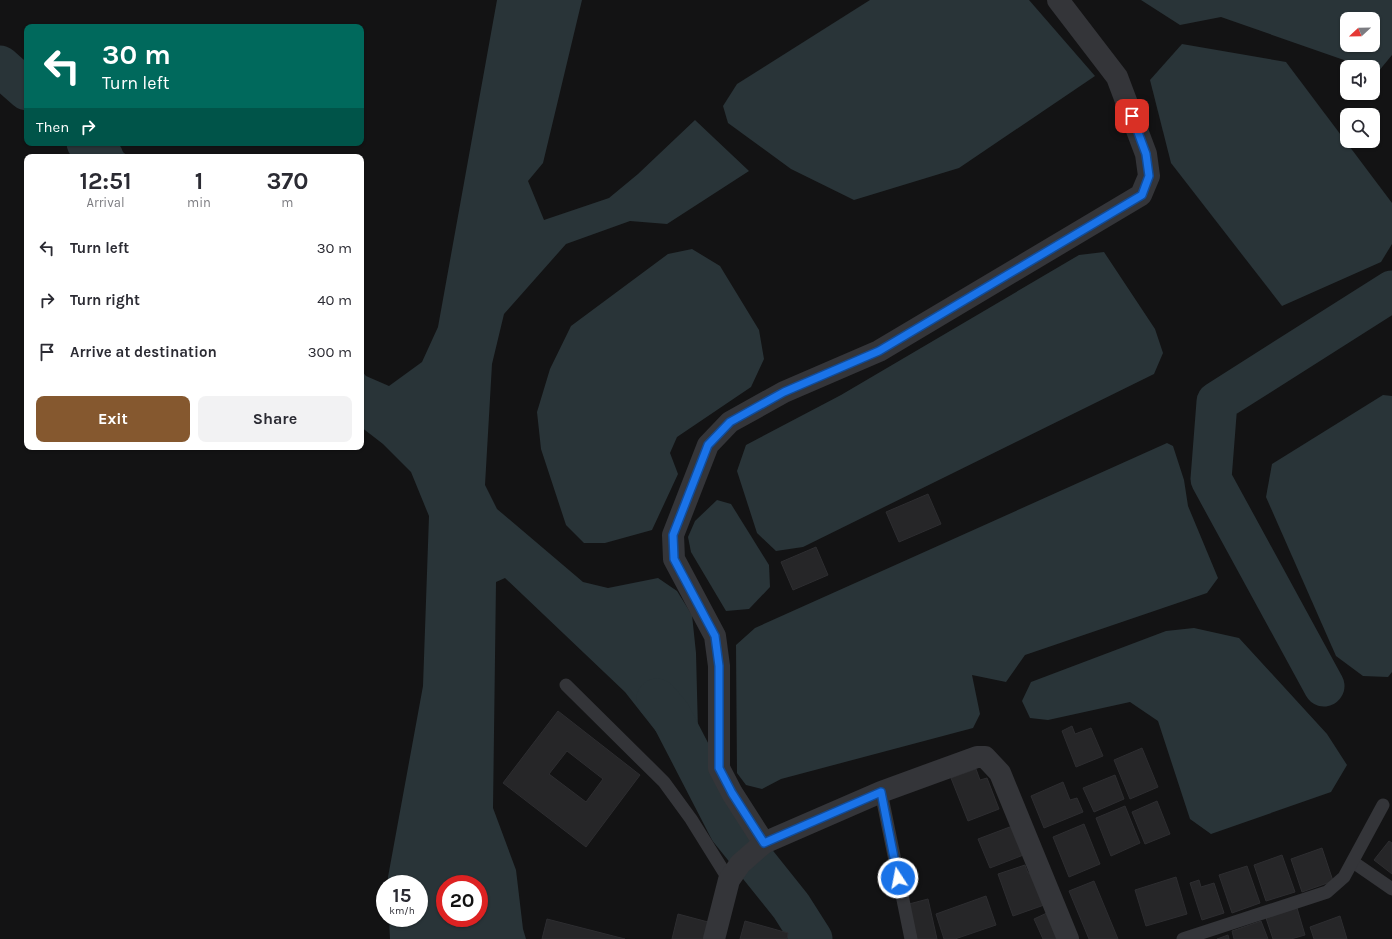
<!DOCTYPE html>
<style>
body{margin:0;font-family:Karla,sans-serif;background:#f2f2f3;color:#2b2b33;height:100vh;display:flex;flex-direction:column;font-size:15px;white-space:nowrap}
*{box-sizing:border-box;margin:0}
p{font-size:13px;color:#7c7c81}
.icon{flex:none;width:22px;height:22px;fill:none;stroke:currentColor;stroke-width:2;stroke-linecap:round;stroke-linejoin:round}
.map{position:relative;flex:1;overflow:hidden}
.drawer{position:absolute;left:24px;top:154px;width:340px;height:296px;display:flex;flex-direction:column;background:#fff;border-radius:8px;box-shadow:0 1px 3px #0004}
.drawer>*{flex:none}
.hud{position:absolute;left:24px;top:24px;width:340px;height:122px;border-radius:8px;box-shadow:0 1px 3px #0004;background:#00695c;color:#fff;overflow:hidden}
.needle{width:26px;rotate:248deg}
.buttons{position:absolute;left:1340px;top:12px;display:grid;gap:8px}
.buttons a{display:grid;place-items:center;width:40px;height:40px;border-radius:8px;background:#fff;box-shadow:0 1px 3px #0004;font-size:20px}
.speed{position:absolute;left:376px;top:875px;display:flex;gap:8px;font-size:20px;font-weight:700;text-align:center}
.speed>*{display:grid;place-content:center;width:52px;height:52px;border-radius:50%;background:#fff;box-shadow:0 1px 3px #0004;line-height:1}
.speed small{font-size:10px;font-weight:400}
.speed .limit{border:6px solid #d22;background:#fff;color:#111}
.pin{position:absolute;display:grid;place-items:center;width:34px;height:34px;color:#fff;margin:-17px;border-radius:8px;box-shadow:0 2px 6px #0006}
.me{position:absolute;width:44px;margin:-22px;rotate:349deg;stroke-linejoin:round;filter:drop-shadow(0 0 3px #0008)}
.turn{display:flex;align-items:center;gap:14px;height:84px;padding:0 12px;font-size:18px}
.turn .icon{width:52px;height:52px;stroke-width:2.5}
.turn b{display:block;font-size:28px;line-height:34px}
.then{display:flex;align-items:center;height:38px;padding:0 12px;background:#0003;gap:8px;font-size:15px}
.eta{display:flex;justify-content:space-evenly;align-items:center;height:68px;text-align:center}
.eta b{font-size:24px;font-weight:700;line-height:28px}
.cta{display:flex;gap:8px;margin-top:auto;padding:8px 12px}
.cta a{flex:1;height:46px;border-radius:8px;background:#85582f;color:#fff;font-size:16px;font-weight:700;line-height:46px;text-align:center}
.cta a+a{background:#f2f2f3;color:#2b2b33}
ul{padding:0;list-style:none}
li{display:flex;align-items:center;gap:12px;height:52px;padding:0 12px}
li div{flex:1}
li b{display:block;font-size:15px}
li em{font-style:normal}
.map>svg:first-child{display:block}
.water{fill:#293438;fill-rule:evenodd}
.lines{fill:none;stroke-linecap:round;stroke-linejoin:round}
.river{stroke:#293438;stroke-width:41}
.building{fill:#262628;stroke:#2d2d30;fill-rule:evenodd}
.service{stroke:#343539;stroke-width:13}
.minor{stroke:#343539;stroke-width:22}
.route-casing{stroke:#114b97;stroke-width:10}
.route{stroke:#1a73e8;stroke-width:7}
</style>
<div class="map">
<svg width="1392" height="939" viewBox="0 0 1392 939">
<rect width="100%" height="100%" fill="#131314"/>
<g class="water">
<path d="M497,0H582L543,163L528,181L544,220L609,198L638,174L695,120L749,171L667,224L630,221L566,244L504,314L492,364L485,485L497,509L583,582L608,588L658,578L677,591L692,615L696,653L698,731L677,758L625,692L505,578L496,582L493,808L516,870L523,929L526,939H390L389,918H419V884H388V877L423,686L429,516L411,472L383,444L361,427V370L366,376L389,386L422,362L438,327ZM445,884H479V918H445Z"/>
<polygon points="870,0 1029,0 1095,76 959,168 854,200 791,169 728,123 723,106 737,84"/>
<path d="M1141,0H1392V55L1378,72L1373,70V67H1364L1221,17L1180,25ZM1347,19H1373V45H1347Z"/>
<polygon points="1182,44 1286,62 1392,203 1392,244 1381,262 1282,306 1171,163 1150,80"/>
<polygon points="95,143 112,143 129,157 82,157"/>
<polygon points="692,249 720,266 759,330 764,359 751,387 677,437 670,453 678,474 652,530 605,543 584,543 566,525 541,449 537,412 550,369 571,326 668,254"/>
<polygon points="1104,252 1155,329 1163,353 1154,374 803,547 776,551 757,533 737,471 746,445 841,395 1079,255"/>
<polygon points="1383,395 1392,396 1392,672 1388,677 1363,676 1336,656 1266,497 1272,464"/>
<polygon points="1167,443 1173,446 1184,480 1188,506 1218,578 1207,593 1025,655 1006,682 972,675 980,714 973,728 781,779 762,789 746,785 737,773 736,645 755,628"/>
<polygon points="717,500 731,504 769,565 770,587 749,609 726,611 691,552 688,537 695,521"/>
<polygon points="1194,628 1239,638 1327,734 1347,765 1331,792 1211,834 1190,819 1158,721 1130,702 1048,720 1030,718 1022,701 1031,682 1166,631"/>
</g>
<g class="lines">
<g class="river">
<polyline points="0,66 27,90"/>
<polyline points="87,143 103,157"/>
<polyline points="1324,686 1211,479 1217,402 1392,291"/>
<polyline points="657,699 670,714 730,830 791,906 812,939"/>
</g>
</g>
<g class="building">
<polygon points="928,494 941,524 899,542 886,512"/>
<polygon points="816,547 828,575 793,590 781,562"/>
<path d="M558,711L640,775L586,847L503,783ZM567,751L603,779L586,802L549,774Z"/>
<polygon points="1072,726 1075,734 1091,728 1103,756 1076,767 1062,731"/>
<polygon points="1142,748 1158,787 1130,799 1114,760"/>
<polygon points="976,769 980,780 987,778 999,809 968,821 951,778"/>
<polygon points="1115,775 1124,799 1094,812 1083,788"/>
<polygon points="1063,782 1070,800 1077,798 1083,812 1044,828 1031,796"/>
<polygon points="1157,801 1170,834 1145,844 1132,812"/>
<polygon points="1125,806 1140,843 1111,856 1096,818"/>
<polygon points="1084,824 1100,864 1069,877 1053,837"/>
<polygon points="1015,825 1026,854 990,868 978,839"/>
<polygon points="1389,841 1392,843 1392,874 1374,860"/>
<polygon points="1322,848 1333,881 1302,892 1291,859"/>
<polygon points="1282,855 1295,892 1266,901 1254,865"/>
<polygon points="1025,865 1028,873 1035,871 1047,904 1013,916 998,874"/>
<polygon points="1247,866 1260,903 1232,913 1219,875"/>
<polygon points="1176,877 1187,914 1146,926 1135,890"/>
<polygon points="1199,880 1201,887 1214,883 1224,913 1202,920 1190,883"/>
<polygon points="1094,881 1118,939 1089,939 1069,891"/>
<polygon points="986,896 996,925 955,939 944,939 936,914"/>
<polygon points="928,899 937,939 917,939 909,904"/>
<polygon points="1297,908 1305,935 1291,939 1273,939 1266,918"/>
<polygon points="1049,912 1061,939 1043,939 1034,919"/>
<polygon points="678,914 708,922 704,939 672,939"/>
<polygon points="1340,916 1347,939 1314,939 1310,927"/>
<polygon points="547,919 625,939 542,939"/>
<polygon points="745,921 788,933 787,939 740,939"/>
<polygon points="1261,921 1268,939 1234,939 1232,931"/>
<polygon points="1228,935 1229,939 1217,939"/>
</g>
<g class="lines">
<g class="service">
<polyline points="566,685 664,782 691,819 729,880"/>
<polyline points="881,792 911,939"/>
<polyline points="1353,862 1392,889"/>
<polyline points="1183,939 1327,892 1344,877 1383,805"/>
</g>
<g class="minor">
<polyline points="764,843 732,793 719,768 719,666 715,636 674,559 673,535 708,445 730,422 784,392 879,351 1141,195 1149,176 1146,154 1117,77 1058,0"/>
<polyline points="714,939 729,880 740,864 764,843 881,792 977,757 985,757 1000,773 1068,939"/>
</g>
</g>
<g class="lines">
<g class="route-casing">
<polyline id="route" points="898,878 881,792 764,843 732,793 719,768 719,666 715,636 674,559 673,535 708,445 730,422 784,392 879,351 1142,195 1149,176 1146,154 1132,116"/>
</g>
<use href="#route" class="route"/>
</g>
</svg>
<div class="buttons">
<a><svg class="needle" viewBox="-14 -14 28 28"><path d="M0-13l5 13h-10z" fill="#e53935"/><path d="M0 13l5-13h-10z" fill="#7c7c81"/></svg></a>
<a><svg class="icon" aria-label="sound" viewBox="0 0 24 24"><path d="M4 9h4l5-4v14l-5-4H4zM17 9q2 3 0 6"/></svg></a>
<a><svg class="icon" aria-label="search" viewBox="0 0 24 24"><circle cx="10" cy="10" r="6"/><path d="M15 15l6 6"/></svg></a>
</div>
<div class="speed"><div>15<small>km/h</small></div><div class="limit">20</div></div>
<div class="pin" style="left:1132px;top:116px;background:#d93025"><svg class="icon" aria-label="arrive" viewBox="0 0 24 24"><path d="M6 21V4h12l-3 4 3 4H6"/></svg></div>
<svg class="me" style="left:898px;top:878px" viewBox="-20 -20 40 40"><circle r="17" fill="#1a73e8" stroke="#fff" stroke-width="3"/><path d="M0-11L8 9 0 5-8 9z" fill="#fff"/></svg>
<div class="hud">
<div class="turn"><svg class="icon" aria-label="left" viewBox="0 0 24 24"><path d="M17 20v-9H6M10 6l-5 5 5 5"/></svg><div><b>30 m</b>Turn left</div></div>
<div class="then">Then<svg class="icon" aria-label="right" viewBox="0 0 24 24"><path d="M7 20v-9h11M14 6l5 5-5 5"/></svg></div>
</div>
<section class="drawer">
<div class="eta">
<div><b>12:51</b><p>Arrival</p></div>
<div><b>1</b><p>min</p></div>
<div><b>370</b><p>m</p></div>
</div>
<ul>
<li><svg class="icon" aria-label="left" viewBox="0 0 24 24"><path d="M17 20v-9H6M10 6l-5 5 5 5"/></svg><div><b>Turn left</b></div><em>30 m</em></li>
<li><svg class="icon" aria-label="right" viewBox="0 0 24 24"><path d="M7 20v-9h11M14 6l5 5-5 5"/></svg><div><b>Turn right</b></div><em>40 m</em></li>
<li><svg class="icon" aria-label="arrive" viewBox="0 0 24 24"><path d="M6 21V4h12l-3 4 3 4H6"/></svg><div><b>Arrive at destination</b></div><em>300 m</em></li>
</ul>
<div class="cta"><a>Exit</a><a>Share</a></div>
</section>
</div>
